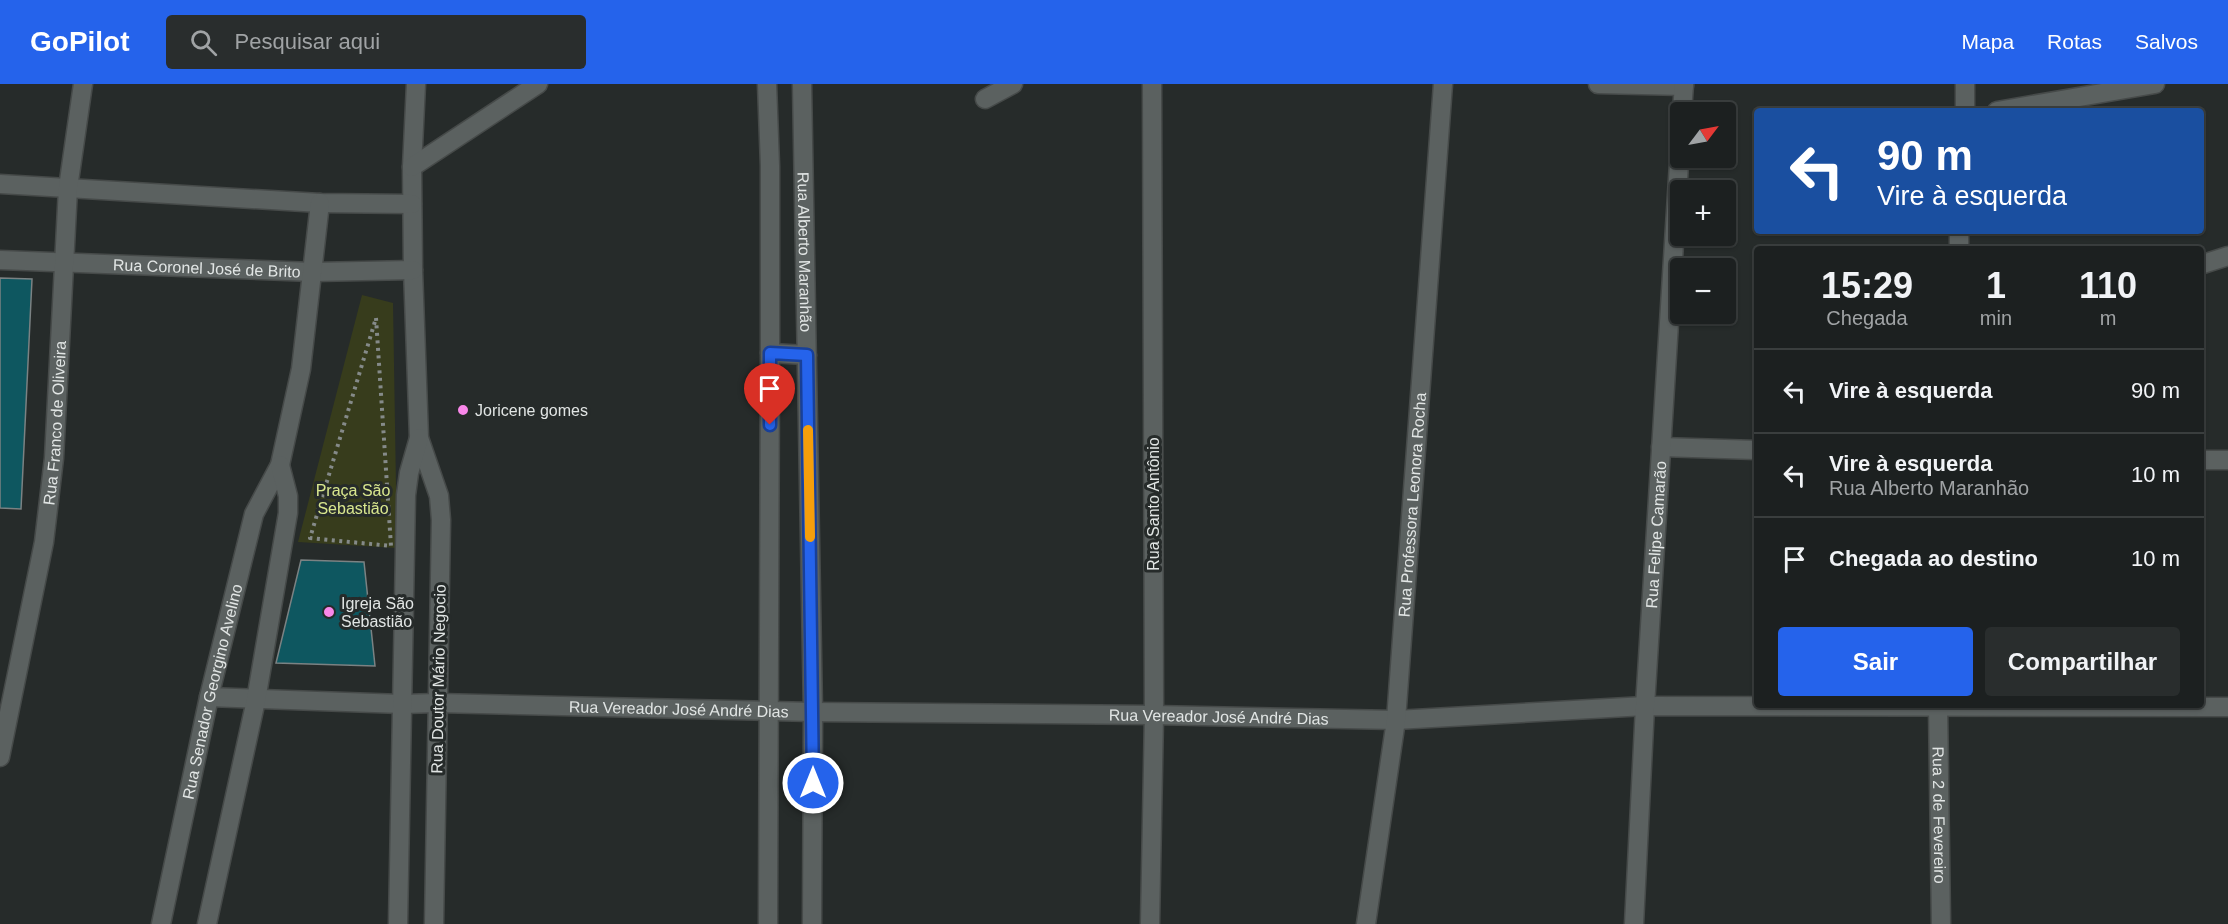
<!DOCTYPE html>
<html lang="pt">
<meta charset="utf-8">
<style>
body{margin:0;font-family:Arial,sans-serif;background:#292d2d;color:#f1f3f6;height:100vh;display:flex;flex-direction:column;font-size:22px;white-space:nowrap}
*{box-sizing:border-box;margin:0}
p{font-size:20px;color:#a0a3a5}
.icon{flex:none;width:33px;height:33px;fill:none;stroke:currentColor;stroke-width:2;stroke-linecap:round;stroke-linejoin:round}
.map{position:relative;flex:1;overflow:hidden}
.side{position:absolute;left:1754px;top:162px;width:450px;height:462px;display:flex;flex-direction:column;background:#1c2020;border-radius:6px;box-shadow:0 2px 4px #0004,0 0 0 2px #3a3e3e}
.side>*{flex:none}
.hud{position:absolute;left:1754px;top:24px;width:450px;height:126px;border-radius:6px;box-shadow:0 2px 4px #0004,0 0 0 2px #3a3e3e;background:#1a4fa0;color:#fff;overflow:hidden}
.needle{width:39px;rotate:58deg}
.buttons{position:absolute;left:1670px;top:18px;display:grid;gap:12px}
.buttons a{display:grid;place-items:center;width:66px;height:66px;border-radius:6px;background:#1c2020;box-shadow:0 2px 4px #0004,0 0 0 2px #3a3e3e;font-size:30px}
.pin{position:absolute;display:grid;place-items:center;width:51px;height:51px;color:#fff;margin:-62px -26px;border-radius:50% 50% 50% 0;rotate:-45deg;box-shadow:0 0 6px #0007}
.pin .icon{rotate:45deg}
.me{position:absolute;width:66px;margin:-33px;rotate:0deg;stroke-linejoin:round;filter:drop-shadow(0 0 4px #0008)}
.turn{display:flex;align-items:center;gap:21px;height:126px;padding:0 24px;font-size:27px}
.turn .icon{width:78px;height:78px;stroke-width:2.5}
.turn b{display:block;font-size:42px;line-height:51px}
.eta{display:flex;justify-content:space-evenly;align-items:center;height:102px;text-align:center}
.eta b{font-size:36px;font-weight:800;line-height:42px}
.button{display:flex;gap:12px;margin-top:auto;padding:12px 24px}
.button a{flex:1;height:69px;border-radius:6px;background:#2563eb;color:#fff;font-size:24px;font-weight:800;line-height:69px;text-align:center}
.button a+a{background:#292d2d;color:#f1f3f6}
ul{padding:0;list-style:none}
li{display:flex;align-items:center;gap:18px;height:84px;padding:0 24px;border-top:2px solid #3a3e3e}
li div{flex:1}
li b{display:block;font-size:22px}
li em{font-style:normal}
header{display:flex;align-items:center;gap:36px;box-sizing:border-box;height:84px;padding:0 30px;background:#2563eb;color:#fff}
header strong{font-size:28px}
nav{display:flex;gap:33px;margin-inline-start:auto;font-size:21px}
.search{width:420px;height:54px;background:#292d2d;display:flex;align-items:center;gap:15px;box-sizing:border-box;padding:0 21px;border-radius:6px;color:#a0a3a5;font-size:22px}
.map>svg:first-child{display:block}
.green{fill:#373c1c}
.building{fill:#0e5760;stroke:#7b8283;stroke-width:1.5}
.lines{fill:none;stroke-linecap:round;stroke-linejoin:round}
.street-casing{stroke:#464a49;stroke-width:21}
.path{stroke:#858a89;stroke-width:4;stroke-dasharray:3 4.5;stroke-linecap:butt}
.street{stroke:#5b6160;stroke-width:18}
.route-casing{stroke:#184099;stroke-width:15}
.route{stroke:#2563eb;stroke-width:10}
.slow{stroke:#f59e0b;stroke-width:10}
.poi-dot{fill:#f987e9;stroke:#262b2a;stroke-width:2}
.labels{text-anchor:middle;stroke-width:6;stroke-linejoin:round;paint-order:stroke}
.street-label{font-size:16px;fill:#e1e5e4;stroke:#262b2a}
.poi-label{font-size:16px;fill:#e1e5e4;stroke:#262b2a;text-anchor:start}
.park-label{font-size:16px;fill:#d9e78e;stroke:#262b2a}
</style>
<header>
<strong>GoPilot</strong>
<div class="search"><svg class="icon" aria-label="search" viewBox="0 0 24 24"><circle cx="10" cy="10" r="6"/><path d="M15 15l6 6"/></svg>Pesquisar aqui</div>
<nav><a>Mapa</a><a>Rotas</a><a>Salvos</a></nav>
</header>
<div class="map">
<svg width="2228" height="840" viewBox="0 0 2228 840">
<rect width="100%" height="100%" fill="#262b2a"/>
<polygon class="green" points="362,211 393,219 397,464 298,458"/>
<g class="building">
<polygon points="0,194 32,195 21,425 0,424"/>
<polygon points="301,476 364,478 375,582 276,579"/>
</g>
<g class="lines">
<g class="street-casing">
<g id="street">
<polyline points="416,0 412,83 413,186 419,354 439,412 441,436 434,840"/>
<polyline points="767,0 770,82 770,269 768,840"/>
<path id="s1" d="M802,0L813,628L812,840"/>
<polyline points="1598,0 1684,2"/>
<polyline points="985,15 1013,0"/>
<polyline points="1965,27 1965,0"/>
<polyline points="1997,27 2155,0"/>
<polyline points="1682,28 1684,0"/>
<polyline points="412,83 538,0"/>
<polyline points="0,100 320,119 412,120"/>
<polyline points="1959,165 1959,147"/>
<path id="s2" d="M0,176L313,188L413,186"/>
<polyline points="2200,181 2228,172"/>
<polyline points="770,269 807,271"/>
<polyline points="1661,363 1756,366"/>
<polyline points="2200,376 2228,376"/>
<path id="s3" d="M209,613L402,620L438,619L813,628L1154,631L1396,636L1645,622L2228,623"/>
<path id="s4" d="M1938,621L1941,840"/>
<path id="s5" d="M0,673L44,458L54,374L68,104L83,0"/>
<path id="s6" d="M161,840L209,613L254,430L280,381L301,285L320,119"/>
<polyline points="207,840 256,616 288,429 288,412 280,381"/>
<polyline points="398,840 406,411 409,389 419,354"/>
<polyline points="1150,840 1154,631 1152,0"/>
<path id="s7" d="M1366,840L1396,636L1443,0"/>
<path id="s8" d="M1634,840L1645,622L1680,63"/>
</g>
</g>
<polygon class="path" points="376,234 391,462 310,454"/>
<use href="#street" class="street"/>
</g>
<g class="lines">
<g class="route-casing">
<polyline id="route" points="770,341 770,269 807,271 813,699"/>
</g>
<use href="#route" class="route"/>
<polyline class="slow" points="808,346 810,453"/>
</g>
<g class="poi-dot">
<circle cx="463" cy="326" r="6"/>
<circle cx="329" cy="528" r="6"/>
</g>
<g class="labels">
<g class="street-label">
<text dy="6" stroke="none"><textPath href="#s1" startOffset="168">Rua Alberto Maranhão</textPath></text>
<text dy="6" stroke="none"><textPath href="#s2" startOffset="207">Rua Coronel José de Brito</textPath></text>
<text dy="6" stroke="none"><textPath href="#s5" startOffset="339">Rua Franco de Oliveira</textPath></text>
<text transform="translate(1153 420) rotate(-90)" y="6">Rua Santo Antônio</text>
<text dy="6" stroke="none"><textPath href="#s7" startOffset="422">Rua Professora Leonora Rocha</textPath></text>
<text dy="6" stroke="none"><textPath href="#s8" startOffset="390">Rua Felipe Camarão</textPath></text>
<text transform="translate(438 595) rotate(-89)" y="6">Rua Doutor Mário Negocio</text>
<text dy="6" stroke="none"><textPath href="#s6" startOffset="238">Rua Senador Georgino Avelino</textPath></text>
<text dy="6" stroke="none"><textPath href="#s3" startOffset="470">Rua Vereador José André Dias</textPath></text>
<text dy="6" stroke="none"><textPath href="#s3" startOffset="1010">Rua Vereador José André Dias</textPath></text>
<text dy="6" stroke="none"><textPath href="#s4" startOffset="110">Rua 2 de Fevereiro</textPath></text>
</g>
<g class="poi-label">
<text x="475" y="332">Joricene gomes</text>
<text x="341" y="525">Igreja São<tspan x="341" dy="18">Sebastião</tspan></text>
</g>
<g class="park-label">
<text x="353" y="412">Praça São<tspan x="353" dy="18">Sebastião</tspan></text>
</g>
</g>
</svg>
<div class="buttons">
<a><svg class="needle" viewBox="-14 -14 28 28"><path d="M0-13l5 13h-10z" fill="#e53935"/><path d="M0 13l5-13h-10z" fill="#a0a3a5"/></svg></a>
<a>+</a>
<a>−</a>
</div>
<div class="pin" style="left:770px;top:341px;background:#d93025"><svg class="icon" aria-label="arrive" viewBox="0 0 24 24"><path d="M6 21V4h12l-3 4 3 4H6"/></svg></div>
<svg class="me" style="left:813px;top:699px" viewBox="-20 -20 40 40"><circle r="17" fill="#2563eb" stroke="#fff" stroke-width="3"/><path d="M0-11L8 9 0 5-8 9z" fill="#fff"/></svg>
<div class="hud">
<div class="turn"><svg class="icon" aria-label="left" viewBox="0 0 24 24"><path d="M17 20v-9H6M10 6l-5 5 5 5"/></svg><div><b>90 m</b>Vire à esquerda</div></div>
</div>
<section class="side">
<div class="eta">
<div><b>15:29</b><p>Chegada</p></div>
<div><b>1</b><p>min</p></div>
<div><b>110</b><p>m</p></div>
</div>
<ul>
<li><svg class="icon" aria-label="left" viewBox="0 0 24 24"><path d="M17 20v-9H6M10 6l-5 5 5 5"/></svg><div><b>Vire à esquerda</b></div><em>90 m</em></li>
<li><svg class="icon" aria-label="left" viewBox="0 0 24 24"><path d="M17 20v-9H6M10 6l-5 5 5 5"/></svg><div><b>Vire à esquerda</b><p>Rua Alberto Maranhão</p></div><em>10 m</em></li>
<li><svg class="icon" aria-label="arrive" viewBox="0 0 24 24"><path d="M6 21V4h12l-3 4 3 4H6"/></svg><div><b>Chegada ao destino</b></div><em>10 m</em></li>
</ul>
<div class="button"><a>Sair</a><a>Compartilhar</a></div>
</section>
</div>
